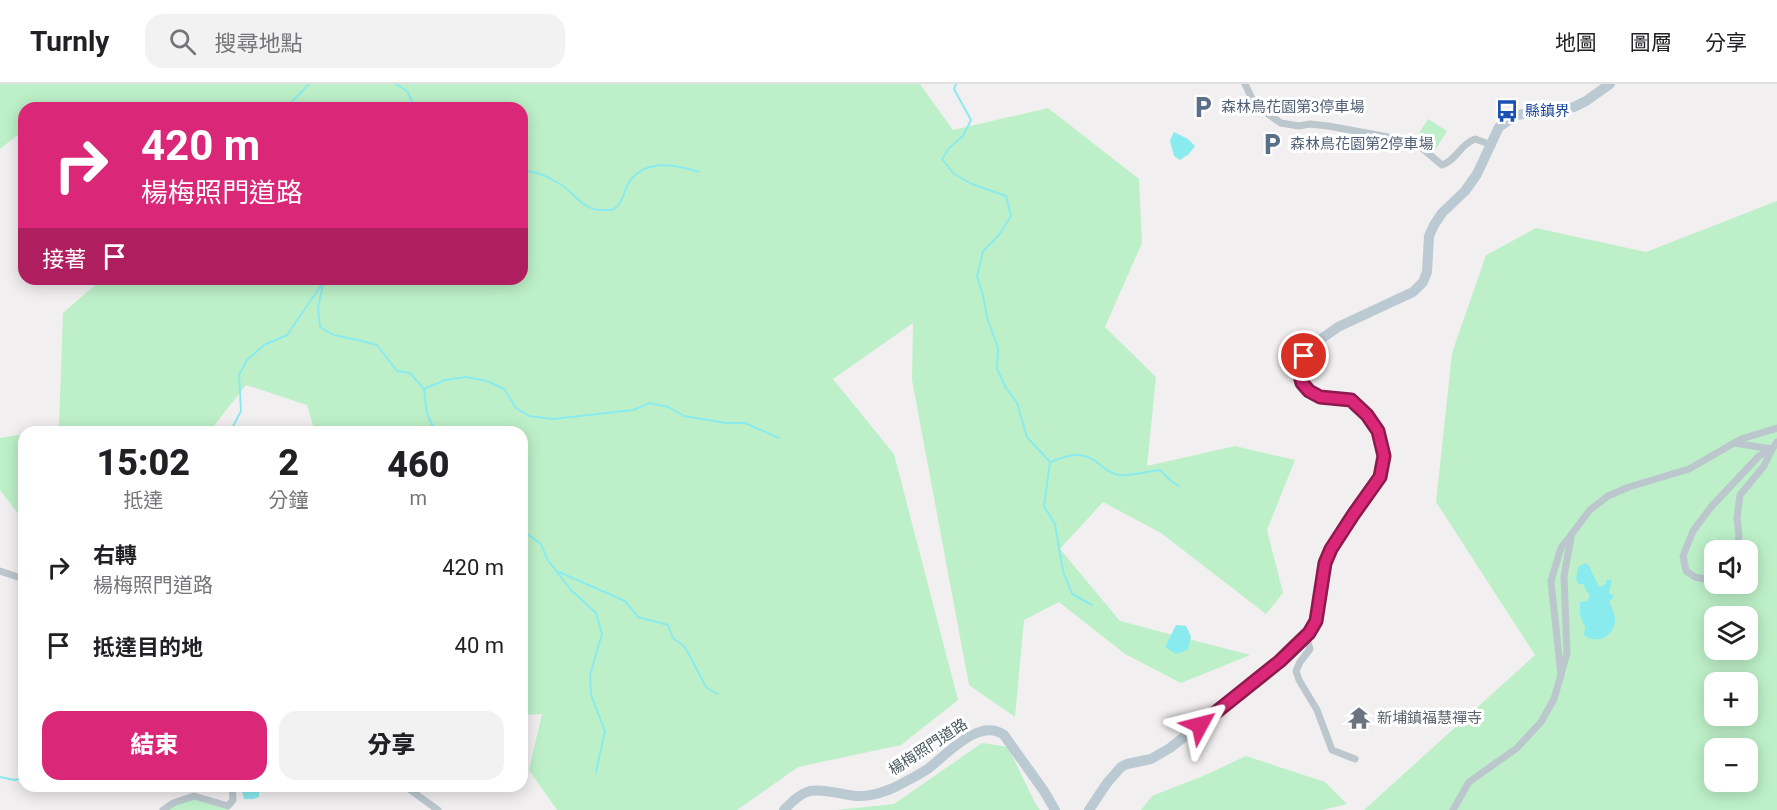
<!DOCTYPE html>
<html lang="zh-TW">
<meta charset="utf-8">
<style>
body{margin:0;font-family:Roboto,"Noto Sans TC",sans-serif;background:#f2f2f2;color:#202124;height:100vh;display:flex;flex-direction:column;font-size:22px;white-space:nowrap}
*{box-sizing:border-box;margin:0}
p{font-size:20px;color:#757577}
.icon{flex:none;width:33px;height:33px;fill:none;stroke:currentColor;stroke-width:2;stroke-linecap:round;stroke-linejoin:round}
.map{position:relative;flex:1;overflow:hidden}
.drawer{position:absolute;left:18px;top:342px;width:510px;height:366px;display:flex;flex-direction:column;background:#fff;border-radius:18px;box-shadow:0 3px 15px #0003}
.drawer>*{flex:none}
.guide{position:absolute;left:18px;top:18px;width:510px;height:183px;border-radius:18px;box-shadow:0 3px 15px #0003;background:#db2777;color:#fff;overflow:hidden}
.buttons{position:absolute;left:1704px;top:456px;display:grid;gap:12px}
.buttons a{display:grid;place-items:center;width:54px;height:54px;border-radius:12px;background:#fff;box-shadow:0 3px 15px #0003;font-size:30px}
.pin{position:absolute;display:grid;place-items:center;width:51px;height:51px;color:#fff;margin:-26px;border:3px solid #fff;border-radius:50%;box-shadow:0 2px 6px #0007}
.me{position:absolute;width:66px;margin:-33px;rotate:52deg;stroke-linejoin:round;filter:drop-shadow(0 0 4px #0008)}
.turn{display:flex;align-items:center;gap:21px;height:126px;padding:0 24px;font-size:27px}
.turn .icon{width:78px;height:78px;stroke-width:2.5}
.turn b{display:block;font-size:42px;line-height:51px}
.then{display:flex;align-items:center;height:57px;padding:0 24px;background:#0003;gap:12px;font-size:22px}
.eta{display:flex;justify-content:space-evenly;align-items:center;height:102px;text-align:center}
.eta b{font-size:36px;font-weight:800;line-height:42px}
.action{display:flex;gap:12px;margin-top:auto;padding:12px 24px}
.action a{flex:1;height:69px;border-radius:18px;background:#db2777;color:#fff;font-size:24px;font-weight:800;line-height:69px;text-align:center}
.action a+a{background:#f2f2f2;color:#202124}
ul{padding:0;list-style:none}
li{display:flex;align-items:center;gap:18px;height:78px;padding:0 24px}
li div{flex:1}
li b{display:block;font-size:22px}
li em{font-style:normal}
header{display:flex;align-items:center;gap:36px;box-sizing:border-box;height:84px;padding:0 30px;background:#fff;border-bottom:2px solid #e0e0e0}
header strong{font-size:28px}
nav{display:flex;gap:33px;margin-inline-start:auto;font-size:21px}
.search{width:420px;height:54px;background:#f2f2f2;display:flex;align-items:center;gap:15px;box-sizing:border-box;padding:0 21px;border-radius:18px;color:#757577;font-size:22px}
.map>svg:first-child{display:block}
.green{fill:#bdf0c8;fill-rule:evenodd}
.water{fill:#89ebee}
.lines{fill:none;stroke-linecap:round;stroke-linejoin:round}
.stream{stroke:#89ebee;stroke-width:2}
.street{stroke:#bbc7cd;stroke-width:7}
.secondary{stroke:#bbcad2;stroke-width:10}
.route-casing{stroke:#8e194d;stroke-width:15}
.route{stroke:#db2777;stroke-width:10}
.labels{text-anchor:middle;stroke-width:6;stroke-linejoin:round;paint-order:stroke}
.service-label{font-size:15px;fill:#4e5e75;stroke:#fff;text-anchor:start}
.transit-label{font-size:15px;fill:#164399;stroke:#fff;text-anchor:start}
.worship-label{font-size:15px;fill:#5b616d;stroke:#fff;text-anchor:start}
.street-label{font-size:15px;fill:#47575d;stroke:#fff}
</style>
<header>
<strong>Turnly</strong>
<div class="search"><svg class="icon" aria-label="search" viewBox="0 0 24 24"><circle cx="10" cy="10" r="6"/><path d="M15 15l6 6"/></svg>搜尋地點</div>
<nav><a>地圖</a><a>圖層</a><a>分享</a></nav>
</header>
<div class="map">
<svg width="1777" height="726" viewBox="0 0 1777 726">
<rect width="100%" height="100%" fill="#f2eff0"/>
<g class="green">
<polygon points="0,0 920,0 953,46 1048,24 1139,95 1142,159 1105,243 1156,293 1147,382 1235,362 1295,376 1267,446 1283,509 1266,530 1161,449 1103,418 1060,465 1120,537 1250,571 1181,599 1125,570 1059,518 1024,536 1015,633 969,601 912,296 913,239 833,295 894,370 958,616 901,661 798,683 737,726 557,726 529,686 542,630 522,631 522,348 315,348 307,321 246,301 209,348 34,348 59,344 63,229 102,195 522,195 522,24 24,24 24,46 0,65"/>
<polygon points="1428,35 1447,47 1435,66 1416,54"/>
<path d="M1777,117V726H1364L1535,571L1436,418L1452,269L1486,171L1536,144L1646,168ZM1714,466H1748V500H1714ZM1714,532H1748V566H1714ZM1714,598H1748V632H1714ZM1714,664H1748V698H1714Z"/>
<polygon points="24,350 24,437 0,406 0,354"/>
<polygon points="982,659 1008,663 1035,719 1040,726 837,726 894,720"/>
<polygon points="1246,672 1325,698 1347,720 1322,726 1141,726 1152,712 1203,692"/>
<polygon points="191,713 229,726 162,726"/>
</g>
<g class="water">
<polygon points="1174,48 1188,55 1195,62 1189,70 1180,76 1174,72 1170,57"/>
<path d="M1586,479L1589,482L1599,503L1606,500V496H1612L1609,509L1613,511V514L1609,518C1612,523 1615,530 1615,536C1614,553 1597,561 1584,551L1585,543L1580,531V518L1587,517L1590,511L1585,505L1584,500H1578L1576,495L1578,483Z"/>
<polygon points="1176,541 1186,542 1191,552 1188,566 1176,570 1165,563"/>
<polygon points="241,702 259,702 259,713 253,715 244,715"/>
</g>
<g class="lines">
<g class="stream">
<polyline points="396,0 407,7 415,24"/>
<polyline points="956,0 954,5 971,36 963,52 949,64 942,75 954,90 972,100 1006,112 1011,132 999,151 983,167 977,193 983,211 987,233 998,264 997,285 1006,304 1017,319 1027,353 1050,378 1044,422 1055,440 1063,487 1072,510 1092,521"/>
<polyline points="286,24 309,0"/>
<path d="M522,87C536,87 548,92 560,100C575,109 582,126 602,126C603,126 610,126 611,126C623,122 623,109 628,100C643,74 675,80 699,88"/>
<polyline points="324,195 318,224 320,243 334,251 362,257 377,261 397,287 410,289 424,305 427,329 435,348"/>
<polyline points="424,305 445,296 466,293 487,297 504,305 516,324 529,332 553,335 633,326 650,319 668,323 684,332 726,339 745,339 779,354"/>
<polyline points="230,348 241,327 239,291 247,276 264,261 287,251 324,197"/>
<path d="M1050,378C1068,371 1082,366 1098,379C1105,385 1109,388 1118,391C1128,393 1149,387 1160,386L1172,398L1179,402"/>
<polyline points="522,446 541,460 547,475 571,506 596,529 602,550 590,591 591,611 605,647 596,688"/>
<polyline points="559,488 625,517 638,533 668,541 673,554 685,563 706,603 717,610"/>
<polyline points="0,693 14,696 24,694"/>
</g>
<g class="street">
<path d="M1245,0L1255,21L1281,39L1299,42L1310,40L1328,42L1410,57L1423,65L1442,81C1457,76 1459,61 1475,55L1492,61"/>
<polyline points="1734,359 1772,365"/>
<polyline points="1737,466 1739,452 1737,434 1740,411 1764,382 1772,365 1777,358"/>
<polyline points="0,487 24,495"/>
<polyline points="1714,497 1695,493 1686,487 1683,472 1693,447 1711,423 1759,372 1772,365"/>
<polyline points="1306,552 1310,565 1300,578 1296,587 1299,596 1317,626 1332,666 1355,675"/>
<polyline points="1561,592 1551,497 1561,464 1590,426 1608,412 1629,403 1689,385 1741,355 1777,344"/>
<polyline points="405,702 438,726"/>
<polyline points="163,726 173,719 194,712 228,722 233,716 232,702"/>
<polyline points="1453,726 1469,698 1517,664 1541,638 1554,615 1567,569 1564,492 1571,454"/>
</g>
<g class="secondary">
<path d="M784,726C792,718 799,710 810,707C825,704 841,711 856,712C870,713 889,707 901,700C910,695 921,690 929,684C947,670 980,633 1004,651L1044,707L1055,726"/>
<polyline points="1089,726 1107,699 1121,683 1127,680 1151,675 1170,664 1280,577 1309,549 1316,537 1325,479 1331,465 1353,431 1380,393 1384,372 1378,347 1367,331 1351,316 1320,313 1309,307 1302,299 1299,288 1304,272 1321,255 1338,243 1413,208 1423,198 1427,188 1429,152 1434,141 1442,129 1465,107 1477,90 1499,43 1516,31 1574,23 1586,17 1610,0"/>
</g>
</g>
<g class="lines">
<g class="route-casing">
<polyline id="route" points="1200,641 1280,577 1309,549 1316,537 1325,479 1331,465 1353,431 1380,393 1384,372 1378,347 1367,331 1351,316 1320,313 1309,307 1302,299 1299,288 1300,280 1304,272"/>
</g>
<use href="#route" class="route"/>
</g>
<defs>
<g id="parking-bare" transform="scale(1.8)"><path d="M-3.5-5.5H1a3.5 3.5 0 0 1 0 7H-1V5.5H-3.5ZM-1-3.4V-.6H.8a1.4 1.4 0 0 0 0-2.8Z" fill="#5c6f8a" stroke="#fff" stroke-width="2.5" paint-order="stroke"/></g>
<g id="bus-bare" transform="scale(1.8)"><path d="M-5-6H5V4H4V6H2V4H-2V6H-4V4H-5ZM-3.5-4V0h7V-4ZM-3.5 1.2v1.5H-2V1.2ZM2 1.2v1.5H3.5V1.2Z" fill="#1a4fb4" stroke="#fff" stroke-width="2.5" paint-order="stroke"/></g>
<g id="temple-bare" transform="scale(1.8)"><path d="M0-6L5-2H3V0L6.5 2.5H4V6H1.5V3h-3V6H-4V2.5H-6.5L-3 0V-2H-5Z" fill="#6b7280" stroke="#fff" stroke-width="2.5" paint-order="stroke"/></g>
</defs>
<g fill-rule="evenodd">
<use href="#parking-bare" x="1203" y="23"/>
<use href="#bus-bare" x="1507" y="27"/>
<use href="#parking-bare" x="1272" y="60"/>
<use href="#temple-bare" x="1359" y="634"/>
</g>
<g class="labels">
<g class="service-label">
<text x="1221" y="28">森林鳥花園第3停車場</text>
<text x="1290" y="65">森林鳥花園第2停車場</text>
</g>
<g class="transit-label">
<text x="1525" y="32">縣鎮界</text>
</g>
<g class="worship-label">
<text x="1377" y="639">新埔鎮福慧禪寺</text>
</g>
<g class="street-label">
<text transform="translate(928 663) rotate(-33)" y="5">楊梅照門道路</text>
</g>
</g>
</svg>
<div class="buttons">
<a><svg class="icon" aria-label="sound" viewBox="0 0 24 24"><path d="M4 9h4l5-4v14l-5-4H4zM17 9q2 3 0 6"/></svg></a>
<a><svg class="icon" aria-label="layers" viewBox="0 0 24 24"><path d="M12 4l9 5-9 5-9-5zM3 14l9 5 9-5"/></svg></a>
<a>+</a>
<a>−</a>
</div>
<div class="pin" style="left:1304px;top:272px;background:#d93025"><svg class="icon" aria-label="arrive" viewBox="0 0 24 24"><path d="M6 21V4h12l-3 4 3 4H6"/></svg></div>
<svg class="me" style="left:1200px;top:641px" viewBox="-20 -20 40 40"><path d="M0-17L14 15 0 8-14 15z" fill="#db2777" stroke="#fff" stroke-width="4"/></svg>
<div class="guide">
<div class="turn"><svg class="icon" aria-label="right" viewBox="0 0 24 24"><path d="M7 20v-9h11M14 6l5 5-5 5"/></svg><div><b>420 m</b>楊梅照門道路</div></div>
<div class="then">接著<svg class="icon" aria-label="arrive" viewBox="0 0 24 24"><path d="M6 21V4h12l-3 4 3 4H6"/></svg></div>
</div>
<section class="drawer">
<div class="eta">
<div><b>15:02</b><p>抵達</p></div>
<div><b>2</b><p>分鐘</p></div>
<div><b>460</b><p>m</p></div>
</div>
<ul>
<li><svg class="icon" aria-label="right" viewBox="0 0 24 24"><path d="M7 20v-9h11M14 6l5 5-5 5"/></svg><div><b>右轉</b><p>楊梅照門道路</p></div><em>420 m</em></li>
<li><svg class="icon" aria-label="arrive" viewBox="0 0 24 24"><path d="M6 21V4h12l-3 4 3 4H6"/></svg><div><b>抵達目的地</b></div><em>40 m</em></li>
</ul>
<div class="action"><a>結束</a><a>分享</a></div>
</section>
</div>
